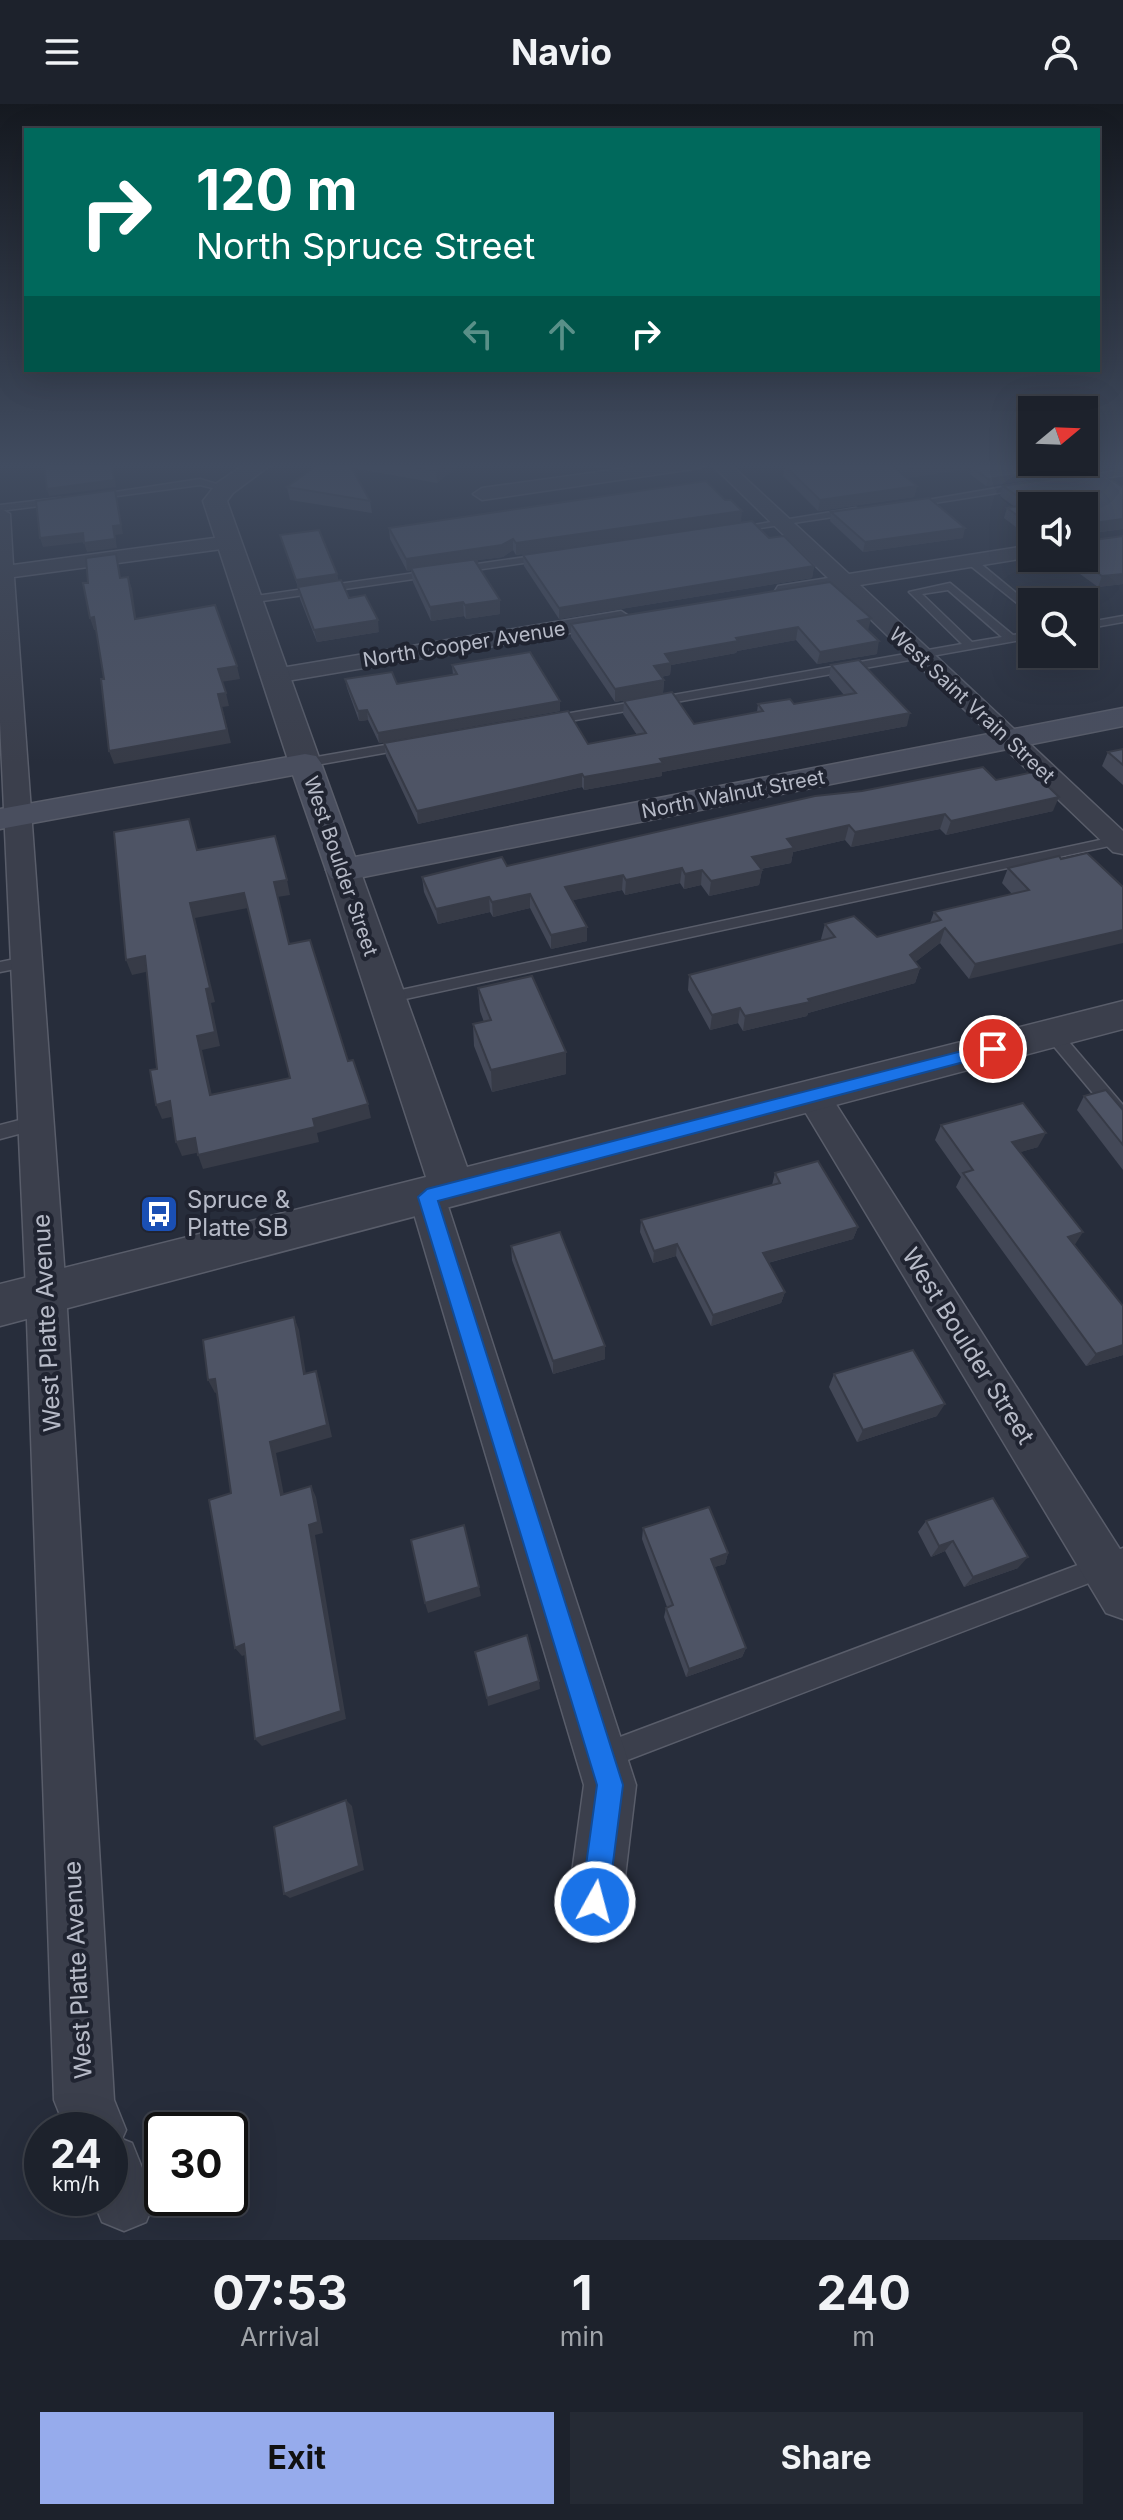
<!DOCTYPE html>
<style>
body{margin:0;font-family:Inter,sans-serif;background:#252a34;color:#f1f3f6;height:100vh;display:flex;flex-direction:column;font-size:30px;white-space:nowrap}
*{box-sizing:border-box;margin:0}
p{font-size:26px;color:#a0a4a9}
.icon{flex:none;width:44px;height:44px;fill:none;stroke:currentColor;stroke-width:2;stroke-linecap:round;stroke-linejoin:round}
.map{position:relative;height:2136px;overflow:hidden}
.sheet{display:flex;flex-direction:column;background:#1d222c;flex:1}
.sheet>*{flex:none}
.guide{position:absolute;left:24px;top:24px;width:1076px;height:244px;border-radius:0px;box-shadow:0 8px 32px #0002,0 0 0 2px #3b3f48;background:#00695c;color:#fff;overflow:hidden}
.needle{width:52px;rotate:71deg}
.controls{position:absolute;left:1018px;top:292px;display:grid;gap:16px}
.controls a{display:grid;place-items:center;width:80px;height:80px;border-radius:0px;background:#1d222c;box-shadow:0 8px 32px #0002,0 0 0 2px #3b3f48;font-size:40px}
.speed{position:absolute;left:24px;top:2008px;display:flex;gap:16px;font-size:40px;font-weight:700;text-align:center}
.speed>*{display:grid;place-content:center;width:104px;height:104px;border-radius:50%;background:#1d222c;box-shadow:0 8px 32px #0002,0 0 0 2px #3b3f48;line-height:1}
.speed small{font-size:20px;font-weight:400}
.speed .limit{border:4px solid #111;border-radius:12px;background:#fff;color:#111}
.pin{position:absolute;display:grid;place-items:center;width:68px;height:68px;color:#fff;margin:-34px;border:4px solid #fff;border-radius:50%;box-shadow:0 2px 8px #0007}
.me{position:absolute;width:88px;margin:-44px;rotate:7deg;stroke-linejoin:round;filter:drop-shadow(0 0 6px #0008)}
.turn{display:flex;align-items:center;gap:28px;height:168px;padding:0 40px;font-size:36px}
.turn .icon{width:104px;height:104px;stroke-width:2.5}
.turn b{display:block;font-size:56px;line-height:68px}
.lanes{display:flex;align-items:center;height:76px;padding:0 40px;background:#0003;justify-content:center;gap:40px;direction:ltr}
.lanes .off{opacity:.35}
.eta{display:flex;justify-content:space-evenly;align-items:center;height:136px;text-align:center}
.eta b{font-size:48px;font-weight:700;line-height:56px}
.button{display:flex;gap:16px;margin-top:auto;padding:16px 40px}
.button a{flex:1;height:92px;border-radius:0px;background:#96abec;color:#111;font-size:32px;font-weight:700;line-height:92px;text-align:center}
.button a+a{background:#252a34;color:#f1f3f6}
header{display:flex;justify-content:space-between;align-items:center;height:104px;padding:0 40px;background:#1d222c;font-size:36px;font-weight:700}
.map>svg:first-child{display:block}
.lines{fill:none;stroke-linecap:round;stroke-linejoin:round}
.service-casing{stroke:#595d6a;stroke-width:3}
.minor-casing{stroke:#595d6a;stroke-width:3}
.tertiary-casing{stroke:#595d6a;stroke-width:3}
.secondary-casing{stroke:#595d6a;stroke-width:3}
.service{fill:#3b3f4c;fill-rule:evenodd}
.minor{fill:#3b3f4c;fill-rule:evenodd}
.tertiary{fill:#3b3f4c;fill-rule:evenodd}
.secondary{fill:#494e5e;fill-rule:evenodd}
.wall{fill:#434857}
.shaded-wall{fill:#373b47}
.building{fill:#4e5465;stroke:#373b47;stroke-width:2;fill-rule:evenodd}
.route{fill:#1a73e8;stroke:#114b97;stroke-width:2}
.labels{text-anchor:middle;stroke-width:8;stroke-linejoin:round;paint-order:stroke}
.far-street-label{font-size:20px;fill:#b6bac7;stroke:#202431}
.poi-label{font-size:24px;fill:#b6bac7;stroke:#202431;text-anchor:start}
.street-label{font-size:24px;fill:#b6bac7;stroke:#202431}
</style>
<header><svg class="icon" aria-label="menu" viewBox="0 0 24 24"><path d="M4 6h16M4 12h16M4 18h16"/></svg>Navio<svg class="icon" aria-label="person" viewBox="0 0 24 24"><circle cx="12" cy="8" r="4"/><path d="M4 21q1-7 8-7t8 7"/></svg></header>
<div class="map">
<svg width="1123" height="2136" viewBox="0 0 1123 2136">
<rect width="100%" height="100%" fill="#272d3b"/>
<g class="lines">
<g class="service-casing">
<g id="service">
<polygon points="1123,365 1123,371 1079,378 1074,375"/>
<polygon points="200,375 230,384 225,387 200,381 94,395 89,392"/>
<polygon points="1026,379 1029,384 909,403 904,400"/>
<polygon points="60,394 63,395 63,399 0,407 0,401"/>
<polygon points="856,404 861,407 859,409 734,428 729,425"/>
<polygon points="547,450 552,453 551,455 249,499 244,496 249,493"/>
<polygon points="967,455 975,455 1032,502 1032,511 967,459"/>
<path d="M950,479L1013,531L1032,528V534L548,621L542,617L548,613L962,540L909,488ZM948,486L1002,533L972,538L922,490Z"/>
<polygon points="1123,512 1123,518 1084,525 1084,519"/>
<polygon points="408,637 412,638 412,644 305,663 299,659 305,655"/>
<polygon points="1123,731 1123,739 387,899 379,894 387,889"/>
<polygon points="25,853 30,854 30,862 0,868 0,858"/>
<polygon points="1052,923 1058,925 1123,1001 1123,1020 1117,1018 1046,933 1044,929 1046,925"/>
<polygon points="35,1012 44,1019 41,1024 0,1035 0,1021"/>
<polygon points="1123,1444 1123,1466 604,1665 595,1661 591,1652 595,1643 604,1639"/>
</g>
</g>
<g class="minor-casing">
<g id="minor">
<polygon points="663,359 709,359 700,364 482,396 473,390 482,384"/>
<polygon points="710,359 729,359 849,470 1032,441 1032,453 860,481 1123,727 1123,750 1113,748 839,485 786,493 778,492 775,487 778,482 828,474"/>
<polygon points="0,404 10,410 13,461 229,432 239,438 229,444 14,473 66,1188 114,1996 126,2026 122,2035 132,2039 155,2096 146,2118 124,2127 102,2118 92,2094 110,2094 110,2026 66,2026 54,1996 26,1188 0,618"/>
<polygon points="621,507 632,514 629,519 275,579 267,577 263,572 267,567 275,565"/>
<polygon points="813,979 825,983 1123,1450 1123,1515 1106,1509 801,1001 796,992 801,983"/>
<polygon points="427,1078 440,1083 445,1093 636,1681 622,1798 614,1817 595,1825 576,1817 568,1798 584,1681 409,1093 414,1083"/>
</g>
</g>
<g class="tertiary-casing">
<g id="tertiary">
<polygon points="247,359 273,359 233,389 227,397 321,659 316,666 305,668 294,666 289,659 203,397 217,379"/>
<polygon points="343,755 355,758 360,766 467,1063 1123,897 1123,925 0,1222 0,1180 426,1073 326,766 331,758"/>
</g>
</g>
<g class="secondary-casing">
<polygon id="secondary" points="1123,604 1123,622 343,777 331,774 326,766 293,671 0,725 0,705 305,650 316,652 321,659 355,753"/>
</g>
<use href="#service" class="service"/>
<use href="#minor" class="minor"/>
<use href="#tertiary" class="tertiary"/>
<use href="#secondary" class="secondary"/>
</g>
<g class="wall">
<polygon points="320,359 461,359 437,379 352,364 370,397 372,409 290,396 287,383"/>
<polygon points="572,359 650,359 605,364"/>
<polygon points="809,359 975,359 974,363 1074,363 1072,369 986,382 970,370 971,364 907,374 917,382 914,393 818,407 783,372 785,362"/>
<polygon points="1003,382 1123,383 1123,425 1086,430 1086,437 1123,432 1123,480 1098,483 1058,454 1084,454 1032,402 1032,435 1004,414 1007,404 1015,403 1000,392"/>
<polygon points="831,408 963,434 863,448 830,417"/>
<polygon points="741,418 516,451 513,446 503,453 478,456 478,461 500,496 500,510 466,515 464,512 431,517 413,478 411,466 407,467 390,435 389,424"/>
<polygon points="280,431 337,470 338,477 349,494 379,528 317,538 300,495 298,483 282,438"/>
<polygon points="769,434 814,462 812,474 559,515 524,462 523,451"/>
<polygon points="830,478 868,527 877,550 817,560 796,536 737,547 736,549 671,561 670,571 661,573 664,576 663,589 615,598 571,533 571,520"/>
<polygon points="452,561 560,607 379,639 368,616 359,617 347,584 345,575 397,580 453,571"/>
<polygon points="831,561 907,622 662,668 662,672 584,686 582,683 418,720 386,652 384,639 588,640 637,631 623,610 624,597 694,620 757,608 758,600 794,600 844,591 829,573"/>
<polygon points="1123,645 1123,681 1102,662 1108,648"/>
<polygon points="996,676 1053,707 946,731 940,725 851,743 845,736 793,748 791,759 761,765 762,766 759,781 709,792 701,781 684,785 680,779 625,791 622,786 573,796 587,823 587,837 551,845 530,804 493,813 490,808 438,820 424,788 422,773 507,762"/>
<polygon points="1059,752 969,875 940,839 915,858 920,864 915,879 808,909 807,912 743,927 738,919 710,926 688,886 689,871 823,837 821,835 825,820 877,833 930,819 934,808 1012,790 1002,779 1008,764"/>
<polygon points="478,884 566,948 566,970 492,988 474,942 473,920 484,918 480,907"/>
<polygon points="1084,992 1123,1006 1123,1066 1077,1006"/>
<polygon points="941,1021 1038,1043 1020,1048 1075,1141 1123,1202 1123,1251 1086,1262 956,1083 961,1073 935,1036"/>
<polygon points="775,1069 858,1123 853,1135 768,1159 785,1188 781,1199 711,1222 676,1152 653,1159 640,1128 641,1116 772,1081"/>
<polygon points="511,1142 605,1255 553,1270 512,1156"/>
<polygon points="834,1270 937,1312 857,1338 829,1283"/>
<polygon points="926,1417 1018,1464 964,1483 945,1447 931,1453 918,1428"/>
<polygon points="643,1424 728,1449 725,1460 714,1463 746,1544 742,1553 686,1573 664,1513 666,1504 667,1503 642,1435"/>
</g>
<g class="shaded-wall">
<polygon points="112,359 116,383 49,392 47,385"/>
<polygon points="445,359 461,359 437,379 436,367"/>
<polygon points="605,359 650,359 605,364"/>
<polygon points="951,359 975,359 974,364 900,375 902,366"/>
<polygon points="1074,363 1072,369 986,382 988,375"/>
<polygon points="917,382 914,393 818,407 820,396"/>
<polygon points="115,386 123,430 115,431 117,444 87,448 84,439 113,422"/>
<polygon points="742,407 741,418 516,451 516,439"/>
<polygon points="1123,415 1123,425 1084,430 1087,420"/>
<polygon points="965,424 963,434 863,448 865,438"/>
<polygon points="83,429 86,438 43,443 40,434"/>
<polygon points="513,435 513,446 503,453 478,456 479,468 475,457 407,467 406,455"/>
<polygon points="814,462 812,474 559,515 559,504"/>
<polygon points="337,470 338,477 298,483 296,476"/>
<polygon points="1123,470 1123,480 1098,483 1102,472"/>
<polygon points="128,473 132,485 138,527 135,515"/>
<polygon points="500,496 500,510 466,515 465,501"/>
<polygon points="463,498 464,512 431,517 430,503"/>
<polygon points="94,513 98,526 94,526 90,514"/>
<polygon points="871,514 868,527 858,517"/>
<polygon points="378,516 379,528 317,538 314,526"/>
<polygon points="798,523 796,536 737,547 736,549 671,561 670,571 653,574 654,562 665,550 736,534"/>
<polygon points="879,537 877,550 817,560 820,548"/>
<polygon points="237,562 240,575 221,578 218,565"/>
<polygon points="664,576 663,589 615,598 615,585"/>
<polygon points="226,589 229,602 222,603 231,639 114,660 109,647 218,590"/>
<polygon points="560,597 560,607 379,639 378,629"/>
<polygon points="367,606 368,616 359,617 358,607"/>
<polygon points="910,609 907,622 662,668 662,672 584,686 584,673 660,655"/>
<polygon points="582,670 582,683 418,720 417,707"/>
<polygon points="1059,693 1053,707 946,731 951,717"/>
<polygon points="945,710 940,725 851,743 855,728"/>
<polygon points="849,721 845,736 793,748 791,759 749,767 752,753 787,735"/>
<polygon points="682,764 680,779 625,791 626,776"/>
<polygon points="702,766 701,781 684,785 685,770"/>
<polygon points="762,766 759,781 709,792 711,777"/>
<polygon points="623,771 622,786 565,798 565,783"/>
<polygon points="287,776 290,791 277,793 274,778"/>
<polygon points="244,789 248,804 195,814 215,898 211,899 220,942 202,946 215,1005 210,991 197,932 190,799"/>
<polygon points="530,790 530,804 493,813 492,798"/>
<polygon points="489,793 490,808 438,820 436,805"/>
<polygon points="587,823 587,837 551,845 551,831"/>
<polygon points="945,824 940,839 905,866 910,851"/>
<polygon points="1123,826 1123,839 969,875 975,860"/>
<polygon points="145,852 150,867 132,871 126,856"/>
<polygon points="920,864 915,879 808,909 807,912 743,927 745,912"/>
<polygon points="740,904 738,919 710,926 712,911"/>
<polygon points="566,948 566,970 492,988 491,966"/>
<polygon points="170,997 176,1012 162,1015 156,1001"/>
<polygon points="368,1000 371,1014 317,1029 319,1038 203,1065 198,1051 313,1015"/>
<polygon points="1046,1029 1038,1043 1004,1053 1012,1038"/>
<polygon points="195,1034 201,1048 182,1052 176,1038"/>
<polygon points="858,1123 853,1135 760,1161 763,1149"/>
<polygon points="1083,1128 1074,1142 1068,1133"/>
<polygon points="677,1140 676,1152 653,1159 654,1147"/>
<polygon points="785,1188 781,1199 711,1222 713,1211"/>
<polygon points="294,1213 299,1226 308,1283 304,1270"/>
<polygon points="1123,1241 1123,1251 1086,1262 1096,1250"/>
<polygon points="605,1242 605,1255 553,1270 553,1257"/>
<polygon points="316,1267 320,1279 332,1333 276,1349 286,1402 281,1391 270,1338"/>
<polygon points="215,1275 221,1287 215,1289 208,1276"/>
<polygon points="945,1300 937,1312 857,1338 863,1326"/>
<polygon points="311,1382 316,1393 323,1429 315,1431 346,1615 262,1642 255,1635 309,1421"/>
<polygon points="953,1437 945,1447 931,1453 939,1442"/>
<polygon points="728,1449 725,1460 708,1465 711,1455"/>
<polygon points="1028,1453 1018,1464 964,1483 973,1473"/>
<polygon points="479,1483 481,1492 428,1509 425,1499"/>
<polygon points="244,1540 251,1549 242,1552 235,1544"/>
<polygon points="746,1544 742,1553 686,1573 689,1565"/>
<polygon points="539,1577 540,1585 488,1602 487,1594"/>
<polygon points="346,1696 352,1702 364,1766 290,1794 284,1790"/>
</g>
<g class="building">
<polygon points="44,359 111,359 114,376 47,385"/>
<polygon points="320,359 349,359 370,397 287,383"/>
<polygon points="390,359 445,359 436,367"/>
<polygon points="809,359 889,359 917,382 820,396 785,362"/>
<polygon points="891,359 951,359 902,366"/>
<polygon points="998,359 1068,359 1074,363 988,375 971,363"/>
<polygon points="1098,368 1123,383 1123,415 1087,420 1086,437 1123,432 1123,470 1102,472 1076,454 1084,454 1084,402 1032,402 1032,422 1007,404 1029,400 1003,382"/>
<polygon points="706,377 725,396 731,396 742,407 516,439 513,435 502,441 406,455 389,424"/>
<polygon points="115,386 121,421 113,422 115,435 84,439 83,429 40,434 36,397"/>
<polygon points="929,394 965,424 865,438 831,408"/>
<polygon points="752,417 769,434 784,432 814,462 559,504 523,451"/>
<polygon points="319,426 337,470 296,476 280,431"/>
<polygon points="116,450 120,474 128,473 135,515 215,501 237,562 218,565 226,589 218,590 227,626 109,647 101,575 104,575 94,513 90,514 83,479 88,479 86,454"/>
<polygon points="478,455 475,457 500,496 465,501 463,498 430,503 411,464"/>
<polygon points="341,476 349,494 365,491 378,516 314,526 298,483"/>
<polygon points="830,478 871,514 858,517 879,537 820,548 798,523 736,534 738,537 665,550 671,559 654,562 664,576 615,585 571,520"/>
<polygon points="530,548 560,597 378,629 367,606 358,607 345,575 392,568 397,580 457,570 452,561"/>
<polygon points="859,556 910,609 660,655 663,659 584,673 582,670 417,707 384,639 568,607 588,640 646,629 624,597 672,588 694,620 763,607 758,600 790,595 794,600 856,589 831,561"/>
<polygon points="1123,645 1123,661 1108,648"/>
<polygon points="983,663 996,676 1033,668 1059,693 951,717 945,710 855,728 849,721 787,735 794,744 752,753 762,766 711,777 702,766 685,770 682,764 626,776 623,771 565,783 587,823 551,831 530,790 492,798 489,793 436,805 422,773 502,753 507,762 815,692 862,687"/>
<path d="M189,715L197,746L275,732L287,776L274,778L289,840L310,836L348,957L353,956L368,1000L313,1015L315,1023L198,1051L195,1034L176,1038L170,997L156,1001L150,966L157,965L145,852L126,856L114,728ZM244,789L290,974L210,991L197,932L215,928L206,885L210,884L190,799Z"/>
<polygon points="1087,749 1123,783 1123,826 975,860 945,824 910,851 920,864 808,895 810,898 745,912 740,904 712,911 689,871 835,833 825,820 854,812 877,833 941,816 934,808 1029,786 1008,764 1059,752 1061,755"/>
<polygon points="532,872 566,948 491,966 473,920 491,916 478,884"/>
<polygon points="1106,986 1123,1006 1123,1041 1084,992"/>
<polygon points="1023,999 1046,1029 1012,1038 1083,1128 1068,1133 1123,1202 1123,1241 1096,1250 963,1069 973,1066 941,1021"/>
<polygon points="818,1057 858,1123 763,1149 785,1188 713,1211 677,1140 654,1147 641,1116 780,1079 775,1069"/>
<polygon points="560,1128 605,1242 553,1257 511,1142"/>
<polygon points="294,1213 304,1270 316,1267 327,1321 270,1338 281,1391 311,1382 318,1418 309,1421 341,1607 255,1635 244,1540 235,1544 209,1396 231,1389 215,1275 208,1276 203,1236"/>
<polygon points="913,1246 945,1300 863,1326 834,1270"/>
<polygon points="993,1394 1028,1453 973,1473 953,1437 939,1442 926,1417"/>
<polygon points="709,1403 728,1449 711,1455 746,1544 689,1565 666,1504 673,1501 643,1424"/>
<polygon points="464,1421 479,1483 425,1499 411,1436"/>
<polygon points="527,1531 539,1577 487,1594 475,1548"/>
<polygon points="346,1696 359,1762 284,1790 274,1723"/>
</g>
<linearGradient id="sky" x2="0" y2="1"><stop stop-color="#151920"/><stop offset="0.55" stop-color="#414c60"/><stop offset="1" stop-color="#414c60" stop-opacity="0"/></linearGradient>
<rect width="1123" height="658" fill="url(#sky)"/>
<polygon class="route" points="993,939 998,941 1001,945 998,949 438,1097 623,1681 608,1798 604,1808 595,1812 585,1808 581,1798 597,1681 418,1093 427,1085"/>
<defs>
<g id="bus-square" transform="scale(2)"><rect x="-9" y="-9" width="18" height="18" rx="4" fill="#1a4fb4" stroke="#202431"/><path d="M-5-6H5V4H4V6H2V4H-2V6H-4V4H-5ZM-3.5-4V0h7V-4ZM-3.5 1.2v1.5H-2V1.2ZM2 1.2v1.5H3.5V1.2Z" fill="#fff"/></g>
</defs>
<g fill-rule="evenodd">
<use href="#bus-square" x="159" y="1110"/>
</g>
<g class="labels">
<g class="far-street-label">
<text transform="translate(464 540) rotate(-9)" y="7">North Cooper Avenue</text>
<text transform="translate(972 601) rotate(43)" y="7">West Saint Vrain Street</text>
<text transform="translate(733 690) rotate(-11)" y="7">North Walnut Street</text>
<text transform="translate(341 762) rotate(71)" y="7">West Boulder Street</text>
</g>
<g class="poi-label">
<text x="187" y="1104">Spruce &amp;<tspan x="187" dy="28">Platte SB</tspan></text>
</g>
<g class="street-label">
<text transform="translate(47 1219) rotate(-93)" y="8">West Platte Avenue</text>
<text transform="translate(968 1242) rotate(58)" y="8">West Boulder Street</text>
<text transform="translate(78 1866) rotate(-93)" y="8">West Platte Avenue</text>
</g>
</g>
</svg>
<div class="controls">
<a><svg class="needle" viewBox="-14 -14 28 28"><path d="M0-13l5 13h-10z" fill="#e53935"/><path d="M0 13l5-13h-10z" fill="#a0a4a9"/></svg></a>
<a><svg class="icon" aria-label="sound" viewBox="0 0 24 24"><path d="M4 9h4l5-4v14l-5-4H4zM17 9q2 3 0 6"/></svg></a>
<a><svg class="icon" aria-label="search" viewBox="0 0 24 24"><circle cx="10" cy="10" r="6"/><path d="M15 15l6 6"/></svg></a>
</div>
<div class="speed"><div>24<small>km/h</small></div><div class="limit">30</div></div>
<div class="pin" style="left:993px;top:945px;background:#d93025"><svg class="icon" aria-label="arrive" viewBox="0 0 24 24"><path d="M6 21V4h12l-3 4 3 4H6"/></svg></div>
<svg class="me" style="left:595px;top:1798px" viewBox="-20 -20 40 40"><circle r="17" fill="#1a73e8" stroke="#fff" stroke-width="3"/><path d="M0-11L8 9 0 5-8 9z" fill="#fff"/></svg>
<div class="guide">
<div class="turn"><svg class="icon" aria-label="right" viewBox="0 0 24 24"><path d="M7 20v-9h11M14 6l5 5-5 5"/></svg><div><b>120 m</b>North Spruce Street</div></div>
<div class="lanes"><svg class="icon off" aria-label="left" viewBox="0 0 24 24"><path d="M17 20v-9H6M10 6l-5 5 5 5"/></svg><svg class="icon off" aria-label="ahead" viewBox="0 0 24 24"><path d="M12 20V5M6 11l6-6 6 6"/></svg><svg class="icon" aria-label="right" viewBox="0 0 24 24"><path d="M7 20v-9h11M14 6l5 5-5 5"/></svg></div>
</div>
</div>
<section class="sheet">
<div class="eta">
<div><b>07:53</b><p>Arrival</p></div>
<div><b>1</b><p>min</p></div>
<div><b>240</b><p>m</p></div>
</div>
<div class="button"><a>Exit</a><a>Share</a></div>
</section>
